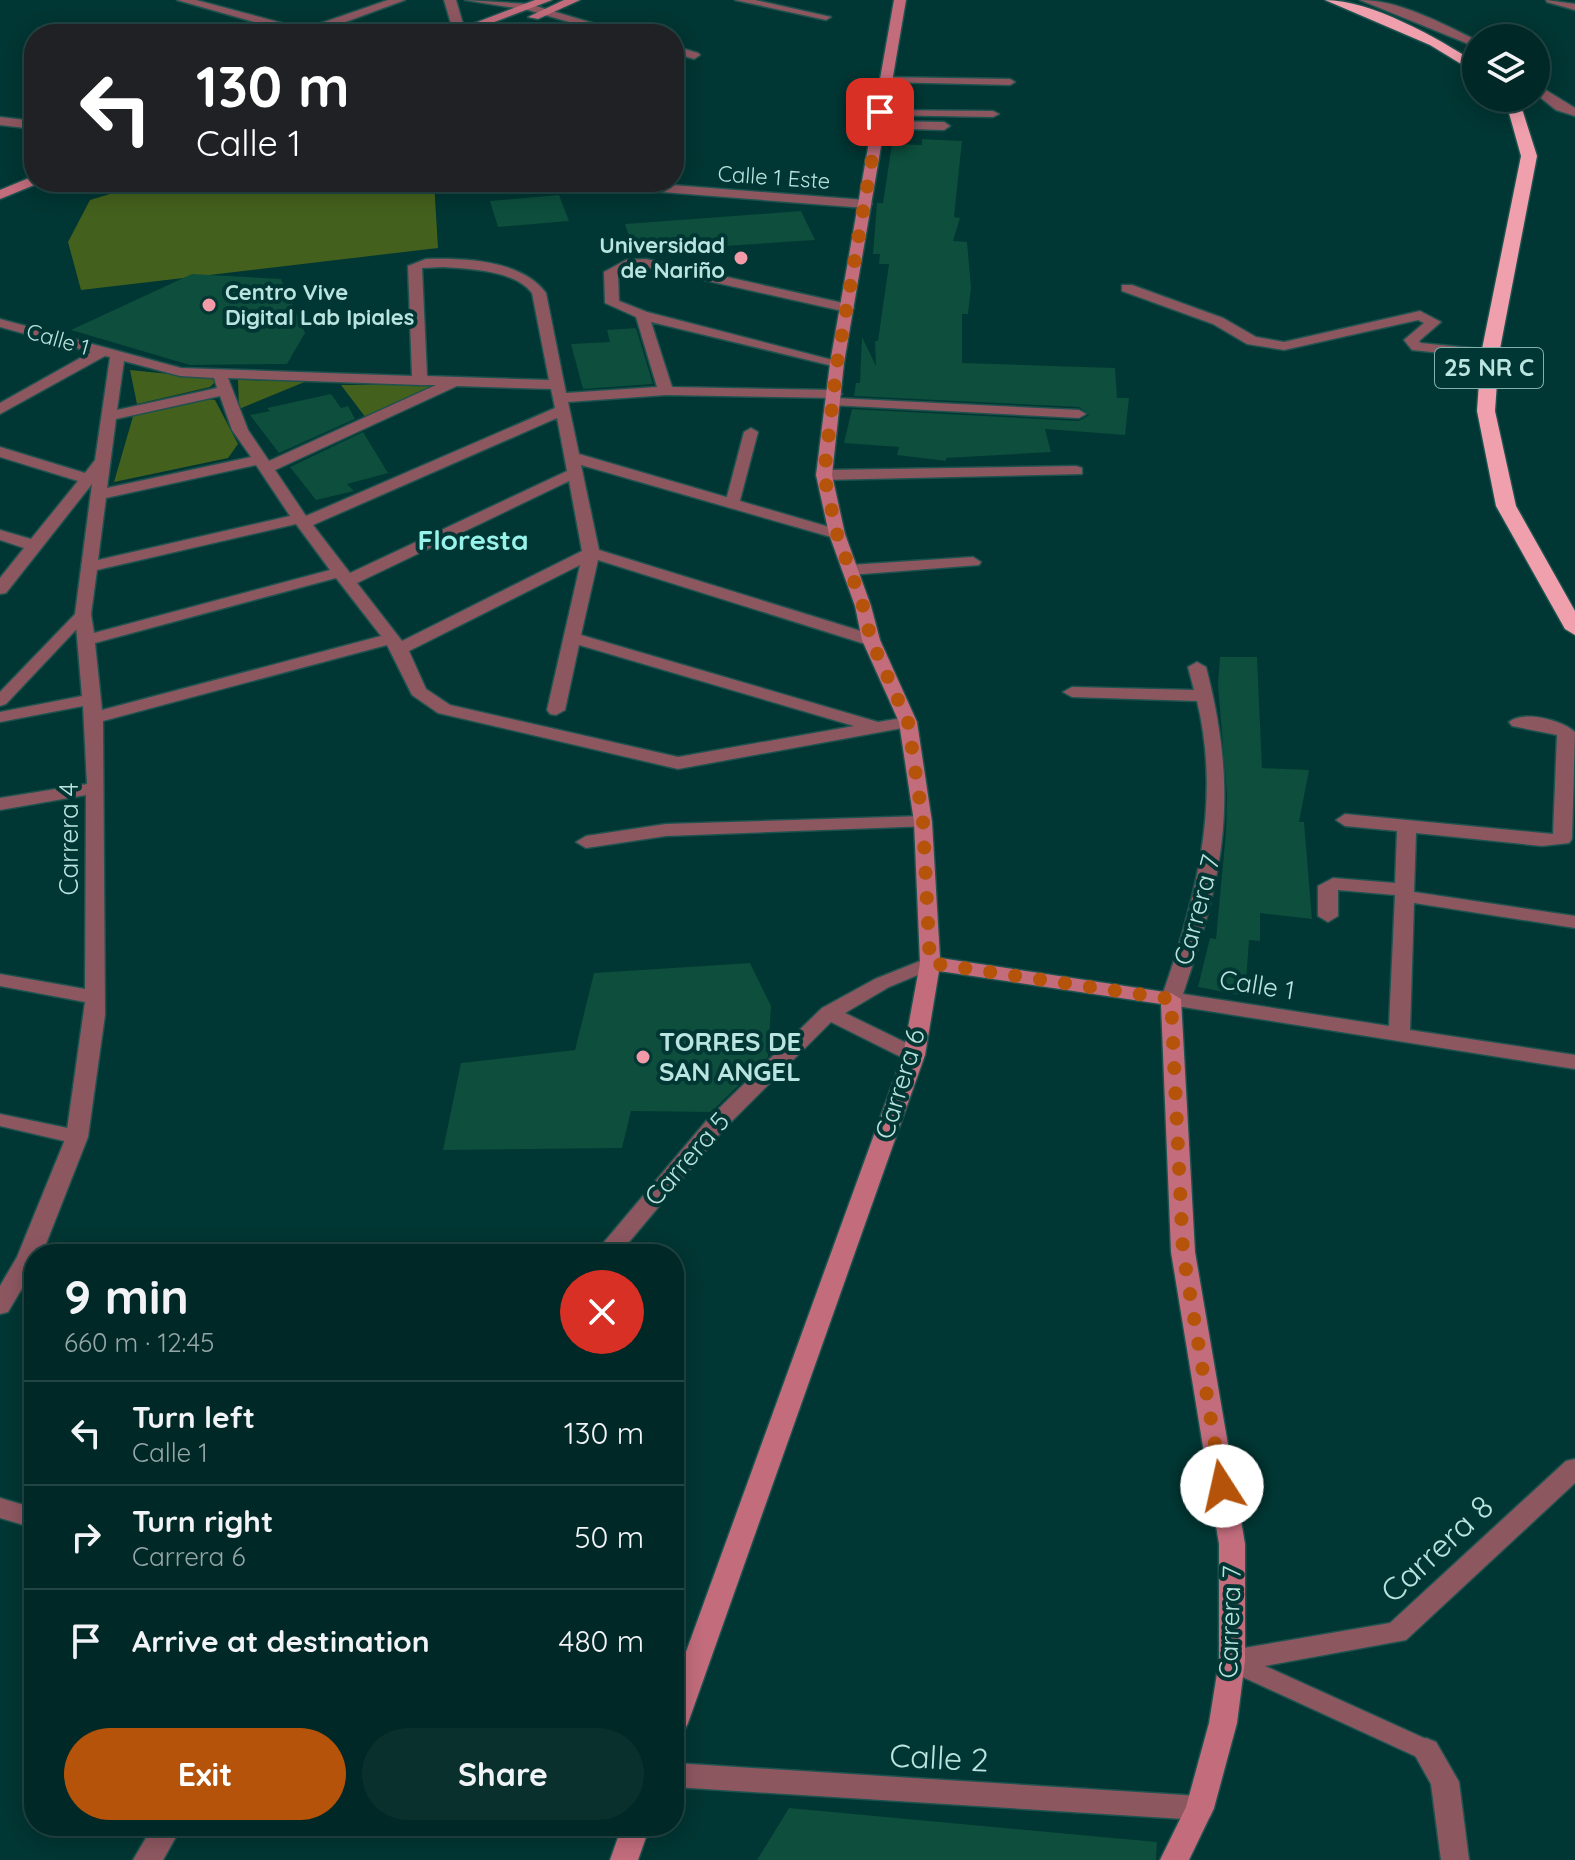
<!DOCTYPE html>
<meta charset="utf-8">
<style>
body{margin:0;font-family:Quicksand,sans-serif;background:#0a302e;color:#f1f3f6;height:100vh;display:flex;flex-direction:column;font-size:30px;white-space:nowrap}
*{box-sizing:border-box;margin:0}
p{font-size:26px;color:#95a6a7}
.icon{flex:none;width:44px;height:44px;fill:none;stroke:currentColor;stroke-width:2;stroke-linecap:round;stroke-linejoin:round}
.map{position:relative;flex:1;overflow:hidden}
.side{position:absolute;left:24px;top:1244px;width:660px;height:592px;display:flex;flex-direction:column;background:#002826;border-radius:32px;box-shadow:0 4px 20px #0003,0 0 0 2px #224443}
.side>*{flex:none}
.guide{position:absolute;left:24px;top:24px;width:660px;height:168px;border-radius:32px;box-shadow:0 4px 20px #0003,0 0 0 2px #224443;background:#202124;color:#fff;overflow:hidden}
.controls{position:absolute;left:1462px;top:24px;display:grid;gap:16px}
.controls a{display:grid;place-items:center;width:88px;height:88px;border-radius:50%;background:#002826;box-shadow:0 4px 20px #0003,0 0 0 2px #224443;font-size:40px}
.pin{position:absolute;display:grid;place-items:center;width:68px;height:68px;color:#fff;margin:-34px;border-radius:16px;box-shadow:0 4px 12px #0006}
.me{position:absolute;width:88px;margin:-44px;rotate:350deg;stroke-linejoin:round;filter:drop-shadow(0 0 6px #0008)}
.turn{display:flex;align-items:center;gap:28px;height:168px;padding:0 40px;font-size:36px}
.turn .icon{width:104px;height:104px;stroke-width:2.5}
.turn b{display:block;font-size:56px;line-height:68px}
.round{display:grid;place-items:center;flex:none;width:84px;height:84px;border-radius:42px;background:#0a302e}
.head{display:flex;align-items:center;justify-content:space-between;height:136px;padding:0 40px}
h1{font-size:48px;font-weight:800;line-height:60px}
.action{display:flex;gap:16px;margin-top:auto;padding:16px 40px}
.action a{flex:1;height:92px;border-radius:48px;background:#b45309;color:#fff;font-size:32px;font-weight:800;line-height:92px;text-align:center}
.action a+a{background:#0a302e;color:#f1f3f6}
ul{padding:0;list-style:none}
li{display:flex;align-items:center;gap:24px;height:104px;padding:0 40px;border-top:2px solid #224443}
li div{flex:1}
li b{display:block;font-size:30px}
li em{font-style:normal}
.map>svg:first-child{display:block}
.green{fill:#44601d}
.building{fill:#0d4e3c}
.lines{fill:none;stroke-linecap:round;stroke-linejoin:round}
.lane-casing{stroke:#1e524f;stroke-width:3}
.street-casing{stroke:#1e524f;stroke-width:3}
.secondary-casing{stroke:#1e524f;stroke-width:3}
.highway-casing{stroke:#1e524f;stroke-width:3}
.lane{fill:#8d5760;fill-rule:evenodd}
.street{fill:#8d5760;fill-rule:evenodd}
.secondary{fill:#c26c7c;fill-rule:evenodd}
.highway{fill:#f0a0ad;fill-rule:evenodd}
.route{stroke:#b45309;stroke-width:14;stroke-dasharray:0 25.2}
.poi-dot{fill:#f39aa9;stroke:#003633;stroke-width:3}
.labels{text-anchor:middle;stroke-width:8;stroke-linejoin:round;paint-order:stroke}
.far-street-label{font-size:22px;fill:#bae4df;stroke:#003633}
.far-poi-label{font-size:22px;font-weight:bold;fill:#bae4df;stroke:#003633;text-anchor:end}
.shield{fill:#003633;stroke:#82b0ab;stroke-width:2}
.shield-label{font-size:24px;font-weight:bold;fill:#bae4df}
.street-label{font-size:26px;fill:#bae4df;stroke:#003633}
.poi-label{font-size:26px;font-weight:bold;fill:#bae4df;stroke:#003633;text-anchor:start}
.neighbourhood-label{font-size:28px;font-weight:bold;fill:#98f3eb;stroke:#003633}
.near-street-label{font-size:32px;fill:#bae4df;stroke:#003633}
</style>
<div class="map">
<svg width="1575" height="1860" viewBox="0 0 1575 1860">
<rect width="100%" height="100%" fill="#003633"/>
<g class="green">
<polygon points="150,182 434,182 438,248 81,290 68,242 90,200"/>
<polygon points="130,370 218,379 210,387 137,404"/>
<polygon points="238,380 307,381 239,409"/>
<polygon points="440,384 366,418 341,385"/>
<polygon points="201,398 215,400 238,444 228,458 114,482 134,413"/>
</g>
<g class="building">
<polygon points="922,139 962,141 954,217 960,218 953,241 967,242 971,287 968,314 962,314 962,363 1115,368 1117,398 1129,398 1125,435 1045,429 1051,452 946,458 946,461 897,455 899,447 844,443 852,409 1079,421 1089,415 1079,407 854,396 856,383 860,383 862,337 876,366 875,341 878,341 889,264 879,264 880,254 873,254 877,203 883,203 892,144 922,145"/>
<polygon points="559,195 569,221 498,227 490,201"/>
<polygon points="801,211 815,240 634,252 625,224"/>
<polygon points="192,274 281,279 305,333 287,364 190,365 71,330"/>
<polygon points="636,328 653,384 583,389 571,344 610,342 607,330"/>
<polygon points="331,394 341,408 348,406 355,419 279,453 250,415 270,411 267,408"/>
<polygon points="363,432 388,473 347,484 354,491 316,500 290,467"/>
<polygon points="1220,657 1257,657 1262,768 1309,770 1299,822 1304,822 1312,919 1260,913 1260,941 1249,940 1245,996 1198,987 1210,938 1216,939 1226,832 1227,794 1218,685"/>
<polygon points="750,963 771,1006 768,1057 711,1112 631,1111 622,1148 443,1150 461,1063 575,1050 594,973"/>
<polygon points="789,1808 1157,1842 1156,1860 757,1860"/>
</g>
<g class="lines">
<g class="lane-casing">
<g id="lane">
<polygon points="735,0 755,0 831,17 826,20"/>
<polygon points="1546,0 1575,4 1575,10 1547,2"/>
<polygon points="882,77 1010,79 1015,82 1010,85 886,82 882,81"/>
<polygon points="876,110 993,111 999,114 993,117 880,115 876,114"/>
<polygon points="835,398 1079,410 1086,414 1079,418 830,405 828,402"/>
<polygon points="751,428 758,432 739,504 732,508 727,507 725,504 744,432"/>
<polygon points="83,609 91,614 88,617 6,704 0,706 0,692 78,611"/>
<polygon points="0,1114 77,1130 84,1132 87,1137 84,1142 77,1144 0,1126"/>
<polygon points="1232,1651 1435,1743 1439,1750 1435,1757 1426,1760 1417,1757 1223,1668 1220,1661 1223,1654"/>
</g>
</g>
<g class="street-casing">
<g id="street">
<polygon points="177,0 196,0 304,29 388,0 405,0 313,34 296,34"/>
<polygon points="444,0 456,0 466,34 454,34"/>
<polygon points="465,0 529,4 629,34 610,34 528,10"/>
<path d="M1360,0C1399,0 1441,23 1476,40V47Z"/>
<polygon points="674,46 698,53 700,55 694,59 674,53"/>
<polygon points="1536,84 1575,108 1575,116 1556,110 1536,94"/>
<polygon points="0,117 34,121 34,129 0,125"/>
<polygon points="878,121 944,122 950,126 944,130 874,128 874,122"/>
<polygon points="579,182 634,182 865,200 872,204 865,208 585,186"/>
<path d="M426,259C464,258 522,260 546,293L566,393L657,387L636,317L605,303L604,272L626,260L646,259L852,305L854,308L847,312L646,267H633L618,274L619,301L647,312L844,363L837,367L651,322L672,387L835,390L842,394L835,398L666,395L568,402L579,454L843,531L845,534L843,537H831L581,465L599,550L877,636L880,640L877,644H865L598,560L581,635L878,722L908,717L917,722L908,727L678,769L438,713L412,695L387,645L103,721L105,1015L88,1137L42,1254H34V1268L8,1312L0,1314V1286L17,1257L66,1137L85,1002L0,986V974L85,989L86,795L0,810V798L87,784L83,706L0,722V712L82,696L75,614L92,484L6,593L0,594V578L24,548L0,540V530L31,539L78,481L0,457V447L85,473L95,460L110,357L105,356L0,414V403L91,352L0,327V319L181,368L412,376L408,266ZM443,267C470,269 514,270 532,293L549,380L427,376L422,268ZM124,361L180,376L214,378L217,388L117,410ZM228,378L420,385H436L269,461L248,430ZM457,386L551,389L555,408L306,516L275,470ZM220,396L232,430L251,457L107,488L116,419ZM557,418L567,471L350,573L313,525ZM256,465L290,516L98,560L106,498ZM569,481L582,551L402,641L357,583ZM296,524L330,570L94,633L91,614L97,570ZM580,565L547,710L550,714L556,715L565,710L579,645L854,726L678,757L450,705L426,689L409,651ZM336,578L381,636L102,710L95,643Z"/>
<polygon points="1122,285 1132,285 1223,318 1256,337 1284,342 1420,311 1441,322 1419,341 1421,343 1490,350 1497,354 1490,358 1412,350 1404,340 1424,323 1418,320 1284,350 1247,344 1213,324 1122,291"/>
<polygon points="1076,466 1082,468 1082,474 824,480 816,475 824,470"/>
<polygon points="973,557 981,562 979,565 850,575 842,570 850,565"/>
<path d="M1197,662L1206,667C1239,795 1225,870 1183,994L1389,1026L1395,895L1338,890V916L1328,922L1318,916V886L1333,878L1395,883L1397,831L1345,826L1336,820L1345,814L1553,834L1557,735L1512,726L1509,722C1523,710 1562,720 1575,732L1572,839L1569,843L1542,846L1416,833L1414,892L1575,916V928L1414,903L1410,1030L1575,1055V1069L1164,1004L1161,999C1195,902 1222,804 1197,701L1072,697L1063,692L1072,687L1194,690L1188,667Z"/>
<polygon points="923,816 930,818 932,822 930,826 666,836 586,848 576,842 586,836 666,824"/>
<polygon points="930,957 940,963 937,967 889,987 845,1013 921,1050 925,1055 921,1060 907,1060 831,1022 723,1130 619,1254 594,1254 707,1120 822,1008 875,979"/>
<polygon points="1575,1459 1575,1483 1406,1640 1232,1672 1222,1669 1219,1661 1222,1653 1232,1650 1390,1623 1566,1461"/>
<polygon points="0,1498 34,1508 34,1528 0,1518"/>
<polygon points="1426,1738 1436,1742 1459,1782 1469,1860 1441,1860 1431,1784 1412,1750 1416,1742"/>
<polygon points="674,1763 1200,1796 1210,1799 1214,1808 1210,1817 1200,1820 674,1787"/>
<polygon points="153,1826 182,1826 163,1860 133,1860"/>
</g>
</g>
<g class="secondary-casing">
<g id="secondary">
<polygon points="535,0 552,0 463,34 446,34"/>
<polygon points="564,0 580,0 538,19 528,17"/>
<polygon points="894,0 906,0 844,363 832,475 845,534 871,606 880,640 917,722 932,822 940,958 1171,993 1181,999 1195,1252 1245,1544 1245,1661 1237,1723 1214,1808 1189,1860 1160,1860 1186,1807 1209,1723 1219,1661 1219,1544 1171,1252 1161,1004 939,971 925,1055 688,1723 684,1731 674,1734 674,1685 903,1055 920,963 914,822 899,722 862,640 855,606 829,534 816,475 830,363"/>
<polygon points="34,176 34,182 39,183 0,199 0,190"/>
<polygon points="622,1826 650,1826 638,1860 610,1860"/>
</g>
</g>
<g class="highway-casing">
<g id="highway">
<path d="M1325,0C1371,0 1438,38 1476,63V73L1430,45Z"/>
<polygon points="1497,98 1512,98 1523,112 1537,156 1499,354 1495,411 1516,506 1575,611 1575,635 1565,629 1496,506 1477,411 1481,354 1521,156 1509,113"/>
</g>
</g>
<use href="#lane" class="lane"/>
<use href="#street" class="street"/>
<use href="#secondary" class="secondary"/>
<use href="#highway" class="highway"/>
</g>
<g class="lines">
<polyline class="route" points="880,112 837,363 824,475 837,534 863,606 871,640 908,722 923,822 930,963 1171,999 1183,1252 1222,1486"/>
</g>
<g class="poi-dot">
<circle cx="741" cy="258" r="8"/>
<circle cx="209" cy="305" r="8"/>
<circle cx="643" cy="1057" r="8"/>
</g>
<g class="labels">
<g class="far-street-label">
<text transform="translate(774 177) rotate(4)" y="8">Calle 1 Este</text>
<text transform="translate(58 339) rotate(16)" y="8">Calle 1</text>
</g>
<g class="far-poi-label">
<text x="725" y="253">Universidad<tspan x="725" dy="25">de Nariño</tspan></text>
<text x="225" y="300" text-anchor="start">Centro Vive<tspan x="225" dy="25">Digital Lab Ipiales</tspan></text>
</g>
<rect class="shield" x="1435" y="348" width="108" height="40" rx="6"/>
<g class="shield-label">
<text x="1489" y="376">25 NR C</text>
</g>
<g class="street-label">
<text transform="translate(69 839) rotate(-90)" y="9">Carrera 4</text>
<text transform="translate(1197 910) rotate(-75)" y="9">Carrera 7</text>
<text transform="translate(1257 985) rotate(9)" y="9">Calle 1</text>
<text transform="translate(900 1084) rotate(-73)" y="9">Carrera 6</text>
<text transform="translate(687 1159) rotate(-49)" y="9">Carrera 5</text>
<text transform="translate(1230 1622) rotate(-88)" y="9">Carrera 7</text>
</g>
<g class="poi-label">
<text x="659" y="1051">TORRES DE<tspan x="659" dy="30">SAN ANGEL</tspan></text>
</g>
<g class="neighbourhood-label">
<text x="473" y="550">Floresta</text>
</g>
<g class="near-street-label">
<text transform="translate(1437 1549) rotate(-43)" y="11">Carrera 8</text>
<text transform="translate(939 1758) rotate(3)" y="11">Calle 2</text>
</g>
</g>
</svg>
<div class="controls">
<a><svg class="icon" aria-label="layers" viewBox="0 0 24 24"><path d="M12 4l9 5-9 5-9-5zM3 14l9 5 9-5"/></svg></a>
</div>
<div class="pin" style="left:880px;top:112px;background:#d93025"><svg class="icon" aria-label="arrive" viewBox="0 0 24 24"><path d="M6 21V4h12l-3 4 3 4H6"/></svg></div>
<svg class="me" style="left:1222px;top:1486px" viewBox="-20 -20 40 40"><circle r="19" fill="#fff"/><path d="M0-13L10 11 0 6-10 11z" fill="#b45309"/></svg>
<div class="guide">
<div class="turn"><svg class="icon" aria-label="left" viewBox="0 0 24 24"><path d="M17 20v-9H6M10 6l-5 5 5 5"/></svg><div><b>130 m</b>Calle 1</div></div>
</div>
<section class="side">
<div class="head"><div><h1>9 min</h1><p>660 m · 12:45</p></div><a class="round" style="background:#d93025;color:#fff"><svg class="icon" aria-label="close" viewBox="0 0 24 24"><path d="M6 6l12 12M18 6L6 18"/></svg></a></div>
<ul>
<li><svg class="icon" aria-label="left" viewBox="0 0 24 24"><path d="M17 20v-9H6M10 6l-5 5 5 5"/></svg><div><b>Turn left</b><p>Calle 1</p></div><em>130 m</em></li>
<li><svg class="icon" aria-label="right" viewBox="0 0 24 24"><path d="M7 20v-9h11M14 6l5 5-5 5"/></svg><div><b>Turn right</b><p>Carrera 6</p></div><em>50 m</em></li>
<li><svg class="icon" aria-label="arrive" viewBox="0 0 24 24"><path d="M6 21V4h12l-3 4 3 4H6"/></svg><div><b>Arrive at destination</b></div><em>480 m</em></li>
</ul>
<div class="action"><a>Exit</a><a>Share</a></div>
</section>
</div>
